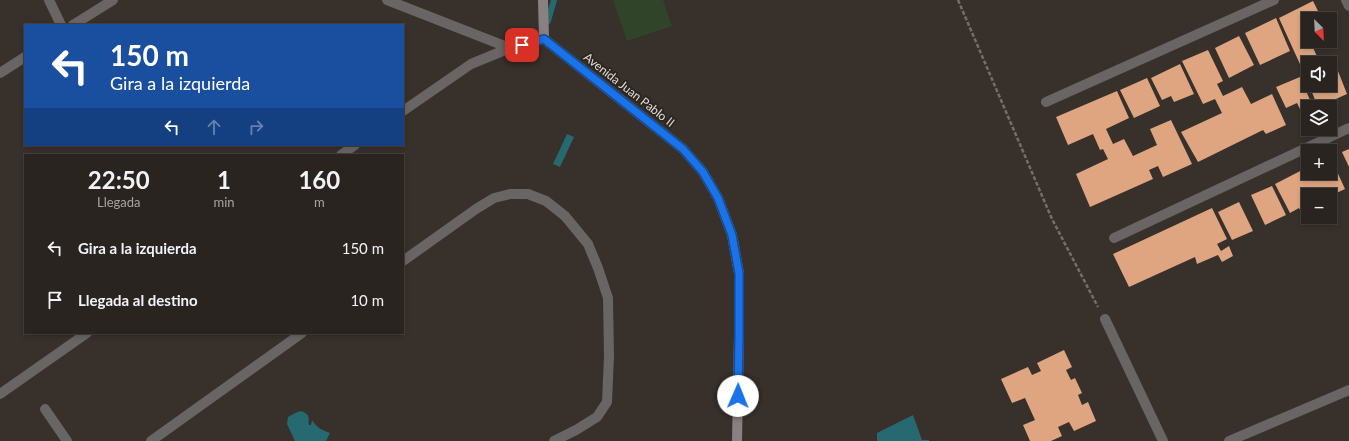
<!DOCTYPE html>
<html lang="es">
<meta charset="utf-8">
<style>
body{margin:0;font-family:Lato,sans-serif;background:#35302d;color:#f1f3f6;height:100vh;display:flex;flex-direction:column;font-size:15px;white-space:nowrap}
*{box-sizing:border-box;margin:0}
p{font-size:13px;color:#a5a4a5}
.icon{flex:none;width:22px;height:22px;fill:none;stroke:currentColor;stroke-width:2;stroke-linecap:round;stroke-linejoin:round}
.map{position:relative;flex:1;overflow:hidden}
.details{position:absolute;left:24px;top:154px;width:380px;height:180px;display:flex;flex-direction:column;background:#292420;border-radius:0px;box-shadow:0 2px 6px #0003,0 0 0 1px #45413e}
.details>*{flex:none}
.hud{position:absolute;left:24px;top:24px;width:380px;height:122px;border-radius:0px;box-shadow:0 2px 6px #0003,0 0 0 1px #45413e;background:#1a4fa0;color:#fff;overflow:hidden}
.needle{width:26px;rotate:156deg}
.controls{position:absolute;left:1301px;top:12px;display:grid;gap:8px}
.controls a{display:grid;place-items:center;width:36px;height:36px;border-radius:0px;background:#292420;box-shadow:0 2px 6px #0003,0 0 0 1px #45413e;font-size:20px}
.pin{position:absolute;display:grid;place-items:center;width:34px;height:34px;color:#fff;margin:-17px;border-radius:8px;box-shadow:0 2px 6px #0006}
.me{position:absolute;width:44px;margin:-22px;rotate:1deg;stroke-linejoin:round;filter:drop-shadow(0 0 3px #0008)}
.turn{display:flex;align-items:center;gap:14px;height:84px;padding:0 20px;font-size:18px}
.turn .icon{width:52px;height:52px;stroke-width:2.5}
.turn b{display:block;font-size:28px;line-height:34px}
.lanes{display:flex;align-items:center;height:38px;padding:0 20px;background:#0003;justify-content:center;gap:20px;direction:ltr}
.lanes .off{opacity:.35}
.eta{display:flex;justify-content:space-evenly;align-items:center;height:68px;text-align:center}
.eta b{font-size:24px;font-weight:700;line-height:28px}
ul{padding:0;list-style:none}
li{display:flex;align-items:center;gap:12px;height:52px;padding:0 20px}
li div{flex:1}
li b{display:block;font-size:15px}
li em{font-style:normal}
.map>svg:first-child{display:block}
.green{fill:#2f4429}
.water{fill:#266971}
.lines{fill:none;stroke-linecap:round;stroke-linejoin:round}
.stream{stroke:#266971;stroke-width:6}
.building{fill:#dea580}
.path{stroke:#746e6a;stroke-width:2.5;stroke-dasharray:4 2;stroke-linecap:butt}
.street{stroke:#696565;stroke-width:10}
.secondary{stroke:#888181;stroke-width:10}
.route-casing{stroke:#114b97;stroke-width:10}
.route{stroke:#1a73e8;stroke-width:7}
.labels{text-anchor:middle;stroke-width:4;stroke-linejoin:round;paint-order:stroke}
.street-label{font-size:12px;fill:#e0dbd8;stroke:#2c2621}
</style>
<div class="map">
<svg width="1349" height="441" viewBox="0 0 1349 441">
<rect width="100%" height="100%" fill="#37302b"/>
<polygon class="green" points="613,0 663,0 672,26 627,41"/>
<g class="water">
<polygon points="567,134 574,137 560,167 553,164"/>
<path d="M302,411C311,416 308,417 309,425H311L312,420C317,428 322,430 330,433L326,441H295L287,424L288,417L297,412Z"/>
<polygon points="913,415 922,440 929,440 929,441 877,441 877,433"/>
</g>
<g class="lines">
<polyline class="stream" points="548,21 554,0"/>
</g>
<g class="building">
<polygon points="1313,1 1322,19 1308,19 1308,41 1310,41 1320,63 1308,63 1308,72 1304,73 1279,18"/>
<polygon points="1276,18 1290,51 1260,65 1245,33"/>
<polygon points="1239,36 1254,65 1229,78 1215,48"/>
<polygon points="1208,50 1223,81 1217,84 1223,96 1242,87 1251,104 1272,94 1286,125 1266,134 1263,130 1198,162 1181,132 1222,113 1215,99 1203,104 1182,61"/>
<polygon points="1180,64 1194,94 1174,102 1171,96 1162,100 1151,78"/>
<polygon points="1336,66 1347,94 1318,107 1309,85 1330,85 1330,69"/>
<polygon points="1300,77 1313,107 1308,107 1308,110 1302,113 1297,103 1286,108 1276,87"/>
<polygon points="1147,78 1160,106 1134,118 1120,90"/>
<polygon points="1117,91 1129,118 1106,129 1113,144 1124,139 1133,156 1157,145 1150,129 1171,120 1192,164 1163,177 1158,166 1149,170 1153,179 1090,207 1076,174 1108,159 1103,149 1100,150 1093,134 1068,145 1056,117"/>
<polygon points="1349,149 1349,167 1342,152"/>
<polygon points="1330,156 1345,189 1330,196 1308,195 1308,216 1304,217 1299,208 1290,213 1275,184 1308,167 1308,173 1330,173"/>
<polygon points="1272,186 1286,215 1265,225 1251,195"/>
<polygon points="1239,202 1253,231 1232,240 1218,212"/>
<polygon points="1212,208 1227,239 1217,244 1221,251 1229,246 1233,256 1222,262 1218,255 1197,264 1195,257 1129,287 1113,254"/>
<polygon points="1064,350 1072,367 1066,370 1071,380 1075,378 1082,393 1078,395 1082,405 1088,402 1096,421 1074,431 1069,422 1058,427 1062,436 1051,441 1030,441 1023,425 1035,420 1025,398 1012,403 1001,379 1028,367 1032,375 1041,371 1037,363"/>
</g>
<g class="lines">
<polyline class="path" points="958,0 1052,219 1098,307"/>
<g class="street">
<polyline points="49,0 61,25"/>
<polyline points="387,0 510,48"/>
<polyline points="1346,0 1349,6"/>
<polyline points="73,25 113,0"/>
<polyline points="0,73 25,57"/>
<polyline points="1046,102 1274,0"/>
<polyline points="403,111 471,64 510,48 544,39"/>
<polyline points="341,155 355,145"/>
<polyline points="1114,238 1349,128"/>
<polyline points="403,261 476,209 494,198 510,194 528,194 546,201 565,216 588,244 598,268 608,298 609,356 607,402 597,417 576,430 554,441"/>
<polyline points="1105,319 1163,441"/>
<polyline points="0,394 87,333"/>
<polyline points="45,409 67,441"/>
<polyline points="151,441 302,333"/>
<polyline points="1229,441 1349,390"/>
</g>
<polyline class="secondary" points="543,0 544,39 683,149 703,172 718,198 732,235 739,273 739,335 737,441"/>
</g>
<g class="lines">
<g class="route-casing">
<polyline id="route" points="522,45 544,39 683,149 703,172 718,198 732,235 739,273 739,335 738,396"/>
</g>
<use href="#route" class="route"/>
</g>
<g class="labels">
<g class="street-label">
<text transform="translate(629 90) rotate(38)" y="4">Avenida Juan Pablo II</text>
</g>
</g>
</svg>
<div class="controls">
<a><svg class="needle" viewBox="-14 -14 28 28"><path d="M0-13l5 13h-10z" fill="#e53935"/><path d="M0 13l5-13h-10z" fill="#a5a4a5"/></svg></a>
<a><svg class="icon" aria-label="sound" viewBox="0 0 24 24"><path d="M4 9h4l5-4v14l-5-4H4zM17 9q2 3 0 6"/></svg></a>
<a><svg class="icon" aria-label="layers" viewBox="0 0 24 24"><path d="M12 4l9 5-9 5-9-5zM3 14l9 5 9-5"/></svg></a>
<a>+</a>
<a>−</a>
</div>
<div class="pin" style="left:522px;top:45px;background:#d93025"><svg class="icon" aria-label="arrive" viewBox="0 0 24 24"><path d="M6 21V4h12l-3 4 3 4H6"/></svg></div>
<svg class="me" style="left:738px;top:396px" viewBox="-20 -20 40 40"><circle r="19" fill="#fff"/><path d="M0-13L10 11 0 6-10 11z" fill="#1a73e8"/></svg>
<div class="hud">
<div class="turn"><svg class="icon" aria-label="left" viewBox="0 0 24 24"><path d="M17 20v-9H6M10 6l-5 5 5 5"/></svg><div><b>150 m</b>Gira a la izquierda</div></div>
<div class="lanes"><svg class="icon" aria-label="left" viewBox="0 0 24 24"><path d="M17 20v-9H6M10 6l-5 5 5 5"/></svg><svg class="icon off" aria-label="ahead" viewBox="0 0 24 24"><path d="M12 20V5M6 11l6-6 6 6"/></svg><svg class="icon off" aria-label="right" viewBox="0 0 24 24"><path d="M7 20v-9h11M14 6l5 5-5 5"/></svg></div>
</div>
<section class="details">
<div class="eta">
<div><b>22:50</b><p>Llegada</p></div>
<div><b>1</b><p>min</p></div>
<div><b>160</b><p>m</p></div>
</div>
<ul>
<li><svg class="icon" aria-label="left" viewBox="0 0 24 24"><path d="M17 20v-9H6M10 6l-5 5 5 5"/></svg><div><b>Gira a la izquierda</b></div><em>150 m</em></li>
<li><svg class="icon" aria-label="arrive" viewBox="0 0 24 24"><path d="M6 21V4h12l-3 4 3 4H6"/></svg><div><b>Llegada al destino</b></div><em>10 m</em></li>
</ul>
</section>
</div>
